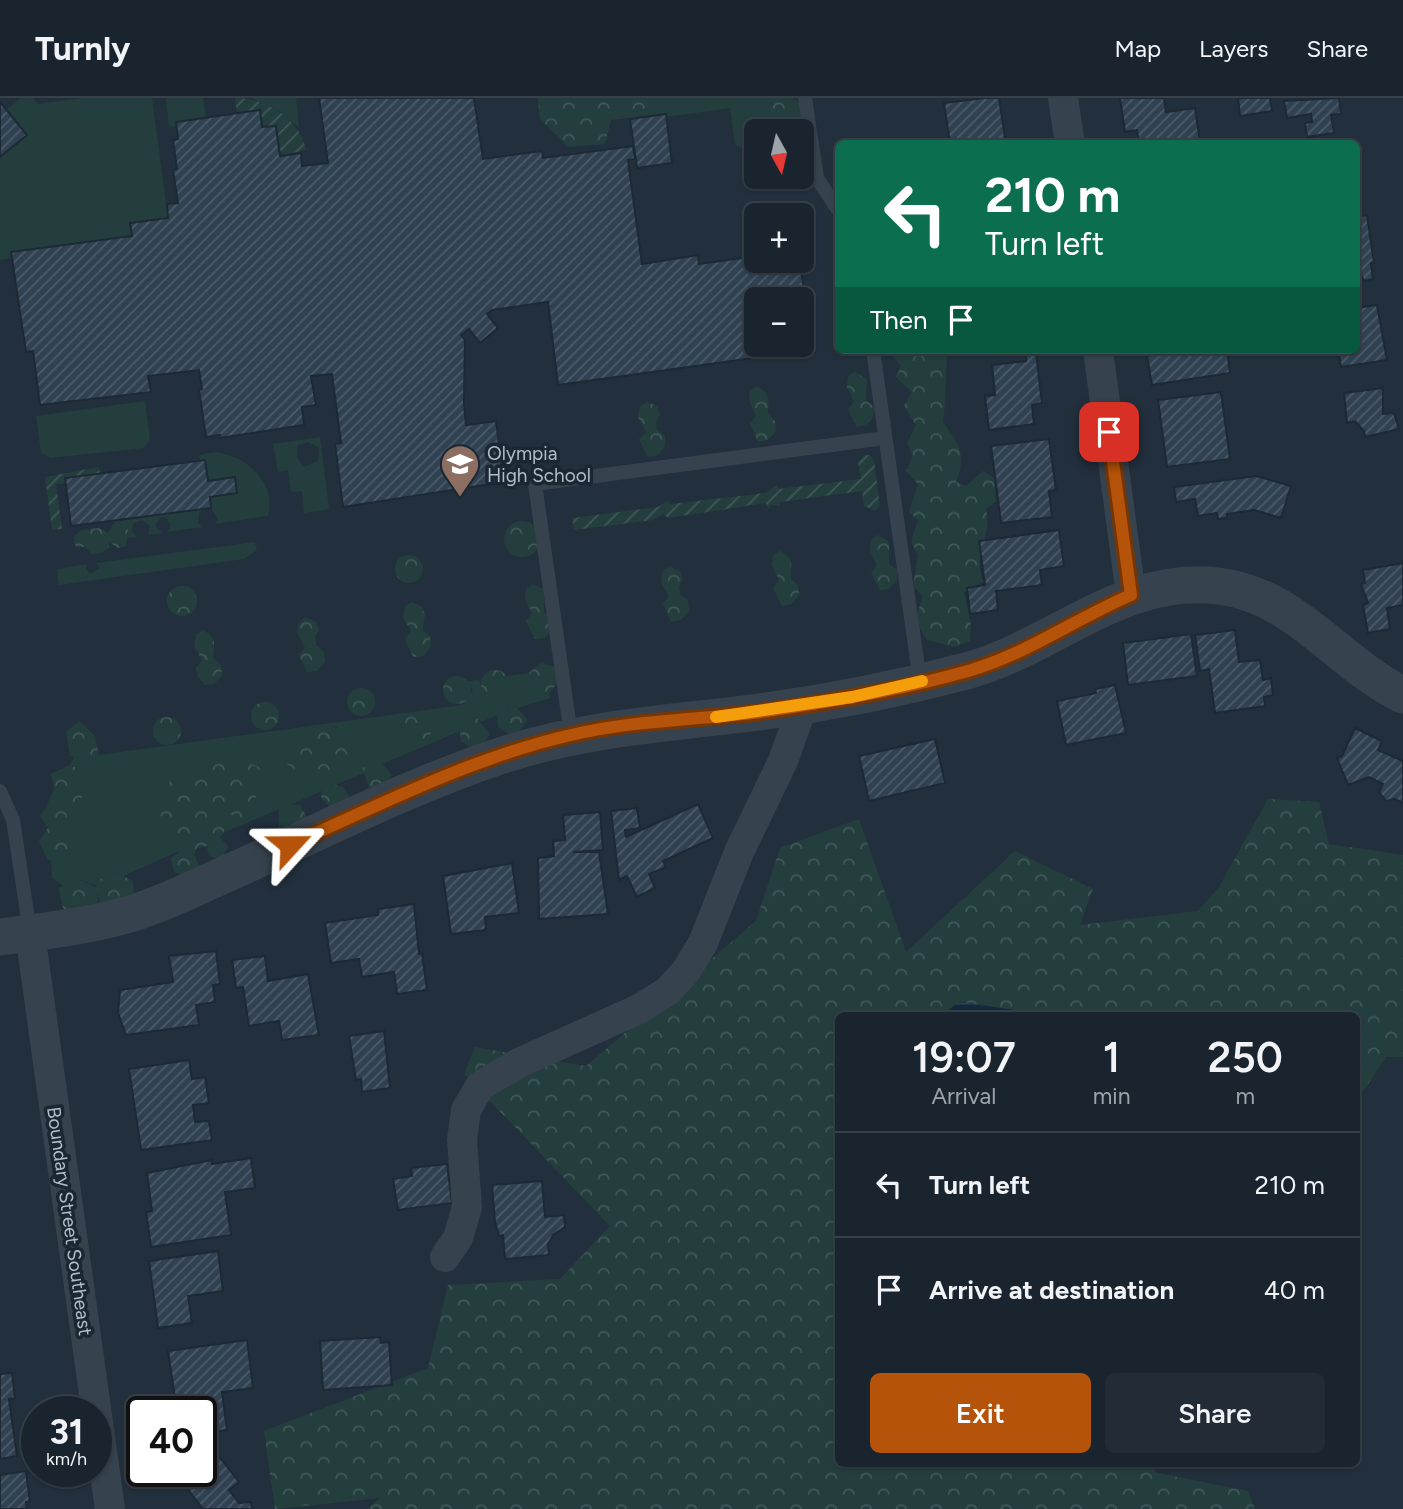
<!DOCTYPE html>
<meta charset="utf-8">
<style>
body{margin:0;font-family:Figtree,sans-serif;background:#232c36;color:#f1f3f6;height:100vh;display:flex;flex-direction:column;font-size:26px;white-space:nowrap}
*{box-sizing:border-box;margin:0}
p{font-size:23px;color:#9fa4aa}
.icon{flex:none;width:38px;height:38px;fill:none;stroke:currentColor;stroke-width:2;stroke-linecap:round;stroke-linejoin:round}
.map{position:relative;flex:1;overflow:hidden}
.drawer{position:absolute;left:835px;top:914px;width:525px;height:455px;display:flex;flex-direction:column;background:#1a242e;border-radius:10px;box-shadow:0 2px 5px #0004,0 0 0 2px #38414a}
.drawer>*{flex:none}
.guide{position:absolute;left:835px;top:42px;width:525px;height:214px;border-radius:10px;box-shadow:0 2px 5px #0004,0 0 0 2px #38414a;background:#0b6e4f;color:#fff;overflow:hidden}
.needle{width:46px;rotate:172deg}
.tools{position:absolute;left:744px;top:21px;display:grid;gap:14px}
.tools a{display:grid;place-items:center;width:70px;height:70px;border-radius:10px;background:#1a242e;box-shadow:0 2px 5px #0004,0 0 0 2px #38414a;font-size:35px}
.speed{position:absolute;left:21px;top:1298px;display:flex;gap:14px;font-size:35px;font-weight:700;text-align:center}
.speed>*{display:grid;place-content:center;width:91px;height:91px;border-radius:50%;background:#1a242e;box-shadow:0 2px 5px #0004,0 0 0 2px #38414a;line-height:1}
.speed small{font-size:18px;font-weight:400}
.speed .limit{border:4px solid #111;border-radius:10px;background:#fff;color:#111}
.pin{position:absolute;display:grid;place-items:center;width:60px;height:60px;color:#fff;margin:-30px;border-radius:14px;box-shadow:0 4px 10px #0006}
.me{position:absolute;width:77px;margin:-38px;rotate:66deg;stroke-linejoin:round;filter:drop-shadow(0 0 5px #0008)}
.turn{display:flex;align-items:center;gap:24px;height:147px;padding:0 35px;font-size:32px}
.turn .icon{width:91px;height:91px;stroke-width:2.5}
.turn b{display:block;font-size:49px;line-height:60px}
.then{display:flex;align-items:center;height:66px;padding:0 35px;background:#0003;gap:14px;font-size:26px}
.eta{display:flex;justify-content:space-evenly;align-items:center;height:119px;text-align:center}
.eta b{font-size:42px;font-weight:600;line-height:49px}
.button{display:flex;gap:14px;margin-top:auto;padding:14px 35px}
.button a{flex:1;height:80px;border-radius:10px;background:#b45309;color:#fff;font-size:28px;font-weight:600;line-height:80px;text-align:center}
.button a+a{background:#232c36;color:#f1f3f6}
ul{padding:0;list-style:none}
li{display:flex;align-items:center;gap:21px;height:105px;padding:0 35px;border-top:2px solid #38414a}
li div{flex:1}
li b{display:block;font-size:26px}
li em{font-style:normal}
header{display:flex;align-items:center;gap:42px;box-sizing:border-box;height:98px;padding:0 35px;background:#1a242e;border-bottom:2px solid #38414a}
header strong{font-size:33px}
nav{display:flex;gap:38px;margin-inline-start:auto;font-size:24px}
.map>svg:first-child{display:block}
.grass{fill:#243e3e;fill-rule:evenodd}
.forest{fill:url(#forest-crowns)}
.garden{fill:url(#garden-furrows)}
.water{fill:url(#water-rules)}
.building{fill:url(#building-hatch);stroke:#1d2934;stroke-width:2;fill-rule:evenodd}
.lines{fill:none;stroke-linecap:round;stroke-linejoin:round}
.service{stroke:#36424d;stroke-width:14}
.minor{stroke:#36424d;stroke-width:30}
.tertiary{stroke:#36424d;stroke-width:37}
.route-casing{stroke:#753606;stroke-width:18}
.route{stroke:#b45309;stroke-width:12}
.slow{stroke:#f59e0b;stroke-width:12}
.labels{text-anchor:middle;stroke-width:7;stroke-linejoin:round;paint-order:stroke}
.poi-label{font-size:19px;fill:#b1bdc9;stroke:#1b2732;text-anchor:start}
.street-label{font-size:19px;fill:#b1bdc9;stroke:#1b2732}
</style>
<header>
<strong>Turnly</strong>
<nav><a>Map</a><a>Layers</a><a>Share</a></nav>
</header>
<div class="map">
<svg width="1403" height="1411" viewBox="0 0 1403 1411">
<defs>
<pattern id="forest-crowns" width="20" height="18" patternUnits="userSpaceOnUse" patternTransform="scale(1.75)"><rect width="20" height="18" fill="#243e3e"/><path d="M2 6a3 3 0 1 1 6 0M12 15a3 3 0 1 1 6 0" fill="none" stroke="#415859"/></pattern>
<pattern id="garden-furrows" width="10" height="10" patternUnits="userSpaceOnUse" patternTransform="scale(1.75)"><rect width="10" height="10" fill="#243e3e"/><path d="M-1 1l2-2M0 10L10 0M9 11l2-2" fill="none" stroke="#415859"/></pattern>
<pattern id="water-rules" width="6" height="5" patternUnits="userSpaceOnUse" patternTransform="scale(1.75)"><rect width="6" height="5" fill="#14283c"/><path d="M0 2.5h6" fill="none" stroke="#344557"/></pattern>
<pattern id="building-hatch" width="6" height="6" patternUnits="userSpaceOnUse" patternTransform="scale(1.75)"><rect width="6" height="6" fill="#304252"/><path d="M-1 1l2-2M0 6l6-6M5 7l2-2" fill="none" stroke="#4c5b6a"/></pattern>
</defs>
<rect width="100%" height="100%" fill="#22303d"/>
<g class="grass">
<polygon points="21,0 33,0 38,6 83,0 152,0 168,120 130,125 132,138 12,154 13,160 0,162 0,59 27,37 6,12"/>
<polygon points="166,0 203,0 206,20 176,24 176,28 169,29"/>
<polygon points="251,0 296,0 299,30 279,13"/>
<path d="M655,0H755C749,19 756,33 756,52L747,53L735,46L730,10L666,19L665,16L611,22L606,11L640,14Z"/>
<polygon points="145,303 150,342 143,350 51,360 41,355 36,318"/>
<path d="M320,339L329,411L304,415L302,393L291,394L288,372L278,374L273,346ZM308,344L319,350L318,363L304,369L297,359L298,347Z"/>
<path d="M214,354C245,357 277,383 268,418L215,426L218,421L211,410L210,399L237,395L235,380L208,383L205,362L200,363L199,357Z"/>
<polygon points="204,411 199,415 198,425 203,429 167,434 171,428 166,420 161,419 155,427 162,435 148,437 150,428 142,422 133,426 132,433 137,439 126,440 120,424 116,423"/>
<polygon points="255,444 257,452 244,461 59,487 57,471 86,466 86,471 91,476 100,470 96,465"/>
<path d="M529,575L535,591L549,596L550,600L518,610L513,605L497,612V617L481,624L476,619L460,626V633L382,666L363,670L364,675L335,687L324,685L322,693L290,707L279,706V711L223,735L228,727L221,713L252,690L263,673L215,662L169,742L179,753L123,778L114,774L96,783V787L78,781L64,788L52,780L51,762H65L62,731L51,706L45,711L54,691L57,700L88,675L70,667L74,659L90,663L99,657L462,607L473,593L468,583L479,582L485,597L510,587L506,578ZM328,627L338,629L285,665L291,648H301L307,631Z"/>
</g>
<g class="forest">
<polygon points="538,0 655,0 656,1 640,14 606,11 611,22 605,46 568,49 540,21"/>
<polygon points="755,0 793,0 803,8 804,27 799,33 756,35 750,15"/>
<path d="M888,252H948C944,279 947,298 943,324C959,346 967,356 956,384L966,388L983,373L994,380L996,403L986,411C993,440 972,452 983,484L964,494L971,527L970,543L954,549L927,542L915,521L923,499L913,488L918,457L911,444L918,422L909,414L918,386L906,373L913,358L907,345L916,327L904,308L912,294L896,279L901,268Z"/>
<path d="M855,274L867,281L866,302L874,309C874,322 870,327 857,329L848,311L854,304L847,289L848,278Z"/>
<path d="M757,288C772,297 768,302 768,316L775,323L776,333L768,342L758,344L750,326L756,318L749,303L750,293Z"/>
<polygon points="647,304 657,308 660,317 656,324 657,332 665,338 665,348 658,357 648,359 639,341 646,334 638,319 640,308"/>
<circle cx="522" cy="441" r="18"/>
<polygon points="116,423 128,432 126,448 118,450 109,444 109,449 102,455 91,456 86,449 76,449 73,440 81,432 100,430 108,435"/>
<polygon points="878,437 889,444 889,466 897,472 897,482 889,491 880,492 871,475 877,467 870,453 871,442"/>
<path d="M780,453C795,461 791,467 791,481L798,487L799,497L791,506L782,508L773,490L779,482L772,467L773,457Z"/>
<circle cx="409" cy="471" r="14"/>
<polygon points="670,469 680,473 683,481 679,489 680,496 688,503 689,513 681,522 671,524 663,506 669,498 661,484 663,473"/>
<polygon points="533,486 544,492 544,514 552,521 552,531 545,540 535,541 526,523 532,515 525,501 526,491"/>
<circle cx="182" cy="503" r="15"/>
<polygon points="412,504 422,509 425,517 422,532 430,538 431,548 423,558 413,559 405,541 411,533 403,519 405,508"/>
<polygon points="306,519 316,524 319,532 315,539 316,547 324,554 325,564 317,573 307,574 299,557 305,549 297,534 299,524"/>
<path d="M203,532C218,541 214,546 213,560L221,567L222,577L214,586L205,587L198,579L196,570L202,562L194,548L196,537Z"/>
<polygon points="541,565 554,569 560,581 549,596 535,591 529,575"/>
<circle cx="495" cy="586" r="14"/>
<circle cx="457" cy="592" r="14"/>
<circle cx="361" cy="604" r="14"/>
<circle cx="265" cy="618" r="14"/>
<polygon points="513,605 528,622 514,639 498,629 497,612"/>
<circle cx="415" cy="632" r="16"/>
<circle cx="167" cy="633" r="14"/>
<polygon points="476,619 490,636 477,654 461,643 459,626"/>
<polygon points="79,623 95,638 99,657 90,663 70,658 66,634"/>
<polygon points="328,627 351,635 350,661 327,675 311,668 302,676 285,665 291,648 301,648 307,631"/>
<polygon points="235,657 264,672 252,690 258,704 245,721 222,714 228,727 220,740 228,748 222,762 209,758 207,748 197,750 194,757 201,772 191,780 174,774 171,760 180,754 169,742 175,728 158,716 157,698 175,678 204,679 215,662"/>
<polygon points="378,661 392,677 379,693 369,689 362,670"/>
<polygon points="70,667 88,675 90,692 76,705 56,700 51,676"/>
<polygon points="324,684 343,689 350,699 330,709 321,699"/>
<polygon points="1268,701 1319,704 1329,746 1403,757 1403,959 1386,959 1358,1001 1356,917 1048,917 959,904 942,917 838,917 838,1365 1150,1365 1157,1375 1248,1393 1255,1411 368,1411 380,1400 275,1411 264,1333 428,1270 448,1187 560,1181 610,1128 464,976 475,949 586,968 756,823 780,750 859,721 906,854 1015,753 1093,791 1080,827 1198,813 1219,789"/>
<polygon points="51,705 66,711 67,722 62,731 76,747 65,762 48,762 39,743 48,730 40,717"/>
<polygon points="279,706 300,707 306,717 306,728 296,737 279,730"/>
<polygon points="115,774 133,783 134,800 101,808 97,791 98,807 64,815 59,790 78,781 96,789 96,783"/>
</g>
<g class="garden">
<path d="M235,0C267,0 300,21 306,52L280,58L262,29L237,15Z"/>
<polygon points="864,357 870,357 874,363 880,408 875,413 864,408 862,393 780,404 780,408 770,407 768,411 766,405 668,420 663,416 653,422 574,432 572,420 658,409 668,403 670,406 766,395 777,387 778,391 861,381 858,364"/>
<polygon points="99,369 100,376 65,380 66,385 56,386 62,431 52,432 45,379"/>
</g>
<polygon class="water" points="959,904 1042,916 1048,917 942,917"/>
<g class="building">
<path d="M319,0H474L483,61L542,53L543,60L633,48L635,61L628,62L642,166L698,157L699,166L756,158V163H800L812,252L558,287L548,204L492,212L487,216L498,230L480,245L469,231L461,237L465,242L464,306L466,327L496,323L504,384L343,409L335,346L341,345L332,276L311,278L316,307L302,309L304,327L220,340V337L206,339L199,292L202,291L199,272L148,278L151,294L40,307L33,253L26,254L11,154L132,138L130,125L168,120L167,106L178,105L173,72L177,71L173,42L178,41L176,24L260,12L262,29L276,28L280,58L301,55L302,68L328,65ZM756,201H802V247H756Z"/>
<polygon points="985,0 999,0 1006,46 950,46 944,5"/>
<polygon points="1120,0 1164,0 1166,14 1195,10 1200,44 1139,46 1137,32 1125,34"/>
<polygon points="1238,0 1270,0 1272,13 1240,18"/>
<polygon points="1339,0 1341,16 1331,17 1334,35 1307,39 1305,25 1312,24 1311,16 1287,20 1284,3"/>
<polygon points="0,4 27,37 0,59"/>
<polygon points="666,16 672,65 637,70 630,21"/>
<polygon points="1367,117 1374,165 1371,165 1373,181 1364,183 1361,177 1356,177 1356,119"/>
<polygon points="1377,207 1387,262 1341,269 1338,252 1356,252 1356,210"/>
<polygon points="1157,252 1227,252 1230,275 1152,287 1147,258 1157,256"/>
<polygon points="1036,255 1042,305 1032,307 1034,326 989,332 985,298 995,297 992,267 1026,263 1026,256"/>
<polygon points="1383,290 1383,316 1394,315 1399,331 1365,339 1364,333 1355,323 1347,325 1344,295"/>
<polygon points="1221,294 1230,361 1167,369 1158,302"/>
<polygon points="1049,341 1056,392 1049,393 1052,419 1001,425 991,348"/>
<polygon points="205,362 208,383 235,379 237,395 210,399 211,410 71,428 65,380"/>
<polygon points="1256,378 1291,388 1281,420 1254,412 1227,416 1227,420 1218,421 1217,415 1198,418 1195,401 1176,404 1174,389"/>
<polygon points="1059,432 1064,468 1040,472 1042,487 996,493 998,512 970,516 967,490 985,487 979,443"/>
<polygon points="1403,465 1403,507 1387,510 1390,531 1368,535 1363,507 1368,505 1361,486 1365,485 1363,472"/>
<polygon points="1235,532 1239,564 1260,562 1263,582 1271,580 1273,597 1264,599 1265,608 1215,615 1209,571 1200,573 1195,537"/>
<polygon points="1191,536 1197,578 1128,587 1123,545"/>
<polygon points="1115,587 1126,635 1066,647 1057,603 1096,595 1095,591"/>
<polygon points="1355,630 1382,643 1378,652 1403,663 1403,705 1395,701 1386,703 1379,694 1383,686 1369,679 1348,687 1337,660 1342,658"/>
<polygon points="935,641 945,685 869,703 859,658"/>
<polygon points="698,706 713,740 663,763 666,769 649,776 655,790 637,799 627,778 619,782 611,713 637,710 640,730 625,732 626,739"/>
<polygon points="600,714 603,752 573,754 599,754 608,816 539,821 538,760 554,758 553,743 565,742 563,717"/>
<polygon points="512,765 519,815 485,819 486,832 451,836 443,778"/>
<polygon points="414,806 419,856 422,855 427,892 397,896 394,874 362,879 359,861 331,865 325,825 378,817 378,811"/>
<polygon points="216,853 220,886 213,887 215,904 196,907 199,927 126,937 118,915 120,892 173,884 169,858"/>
<polygon points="265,858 268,883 308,876 319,937 282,942 279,923 249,928 243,889 236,890 232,862"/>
<polygon points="384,933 390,990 362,994 361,981 356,982 349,938"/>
<polygon points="189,962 192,981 205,979 209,1005 193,1007 195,1024 209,1023 212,1042 141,1052 129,971"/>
<polygon points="251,1060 255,1090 225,1094 231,1137 151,1149 146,1114 152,1113 147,1075 212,1062 212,1066"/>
<polygon points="447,1066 452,1105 398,1112 393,1081 412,1078 411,1070"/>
<polygon points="542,1083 545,1119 564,1117 565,1129 553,1137 548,1147 549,1157 505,1161 503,1137 499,1138 495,1124 492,1087"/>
<polygon points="218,1153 223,1193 188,1198 192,1225 158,1230 149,1163"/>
<polygon points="380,1239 381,1245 389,1244 392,1287 323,1292 320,1243"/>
<polygon points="247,1242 253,1290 222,1294 227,1332 201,1336 201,1314 177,1314 168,1253"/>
<polygon points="12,1275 15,1300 9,1301 17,1358 0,1361 0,1276"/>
<polygon points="218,1357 239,1384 229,1392 239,1405 251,1404 252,1411 203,1411 183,1385 201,1374 201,1370"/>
<polygon points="26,1373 30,1404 26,1404 27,1411 0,1411 0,1377"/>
</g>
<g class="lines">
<g class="service">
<polyline points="805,0 817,80 838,112"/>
<polyline points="873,252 920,583"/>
<polyline points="571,637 535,386 885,340"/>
<polyline points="0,693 13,722 30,834"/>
</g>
<g class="minor">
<polyline points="1063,0 1070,46"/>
<polyline points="1098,252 1131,497"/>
<polyline points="30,835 110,1411"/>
<polyline points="445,1159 458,1140 467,1109 462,1042 466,1012 480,988 521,964 639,911 668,893 686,873 703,845 739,754 783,663 803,607"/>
</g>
<path class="tertiary" d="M0,839C45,833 90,828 133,815C169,804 203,786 237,771C324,732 410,688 500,658C588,629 668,626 759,614C828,605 898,591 966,573C1053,550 1122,476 1218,488C1296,497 1337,565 1403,597"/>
</g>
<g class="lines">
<g class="route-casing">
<path id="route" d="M290,747C381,706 474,659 571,637C633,622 698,622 760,614C830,604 901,592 968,573C1027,556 1075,521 1131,497L1109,334"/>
</g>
<use href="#route" class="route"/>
<polyline class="slow" points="716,619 852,599 922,583"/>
</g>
<defs>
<g id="school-pin" transform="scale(2.0125)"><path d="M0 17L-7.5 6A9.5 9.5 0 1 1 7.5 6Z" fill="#8d6e63" stroke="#1b2732"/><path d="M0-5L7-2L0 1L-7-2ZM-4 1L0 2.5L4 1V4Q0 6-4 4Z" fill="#fff"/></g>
</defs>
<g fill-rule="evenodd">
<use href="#school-pin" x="460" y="366"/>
</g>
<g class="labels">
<g class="poi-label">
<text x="487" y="362">Olympia<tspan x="487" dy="22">High School</tspan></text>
</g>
<g class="street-label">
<text transform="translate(70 1123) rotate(82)" y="7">Boundary Street Southeast</text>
</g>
</g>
</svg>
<div class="tools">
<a><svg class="needle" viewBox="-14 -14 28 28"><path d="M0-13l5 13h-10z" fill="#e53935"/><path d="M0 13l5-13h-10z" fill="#9fa4aa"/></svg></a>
<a>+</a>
<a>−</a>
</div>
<div class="speed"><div>31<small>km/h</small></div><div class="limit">40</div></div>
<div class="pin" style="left:1109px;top:334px;background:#d93025"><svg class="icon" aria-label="arrive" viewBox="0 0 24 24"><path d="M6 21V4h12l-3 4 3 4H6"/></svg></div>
<svg class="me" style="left:290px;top:747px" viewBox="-20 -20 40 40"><path d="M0-17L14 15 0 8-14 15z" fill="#b45309" stroke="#fff" stroke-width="4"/></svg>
<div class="guide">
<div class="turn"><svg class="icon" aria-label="left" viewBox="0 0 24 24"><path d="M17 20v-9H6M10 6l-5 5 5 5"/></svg><div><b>210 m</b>Turn left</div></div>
<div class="then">Then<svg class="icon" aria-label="arrive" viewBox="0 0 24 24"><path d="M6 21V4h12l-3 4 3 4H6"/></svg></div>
</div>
<section class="drawer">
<div class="eta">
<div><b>19:07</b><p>Arrival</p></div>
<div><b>1</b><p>min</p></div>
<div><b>250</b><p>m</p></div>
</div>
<ul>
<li><svg class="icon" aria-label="left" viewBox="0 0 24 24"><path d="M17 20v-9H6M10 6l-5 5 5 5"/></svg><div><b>Turn left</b></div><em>210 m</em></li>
<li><svg class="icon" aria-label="arrive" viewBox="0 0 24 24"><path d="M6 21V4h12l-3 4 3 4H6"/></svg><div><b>Arrive at destination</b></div><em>40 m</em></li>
</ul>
<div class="button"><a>Exit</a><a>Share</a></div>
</section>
</div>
